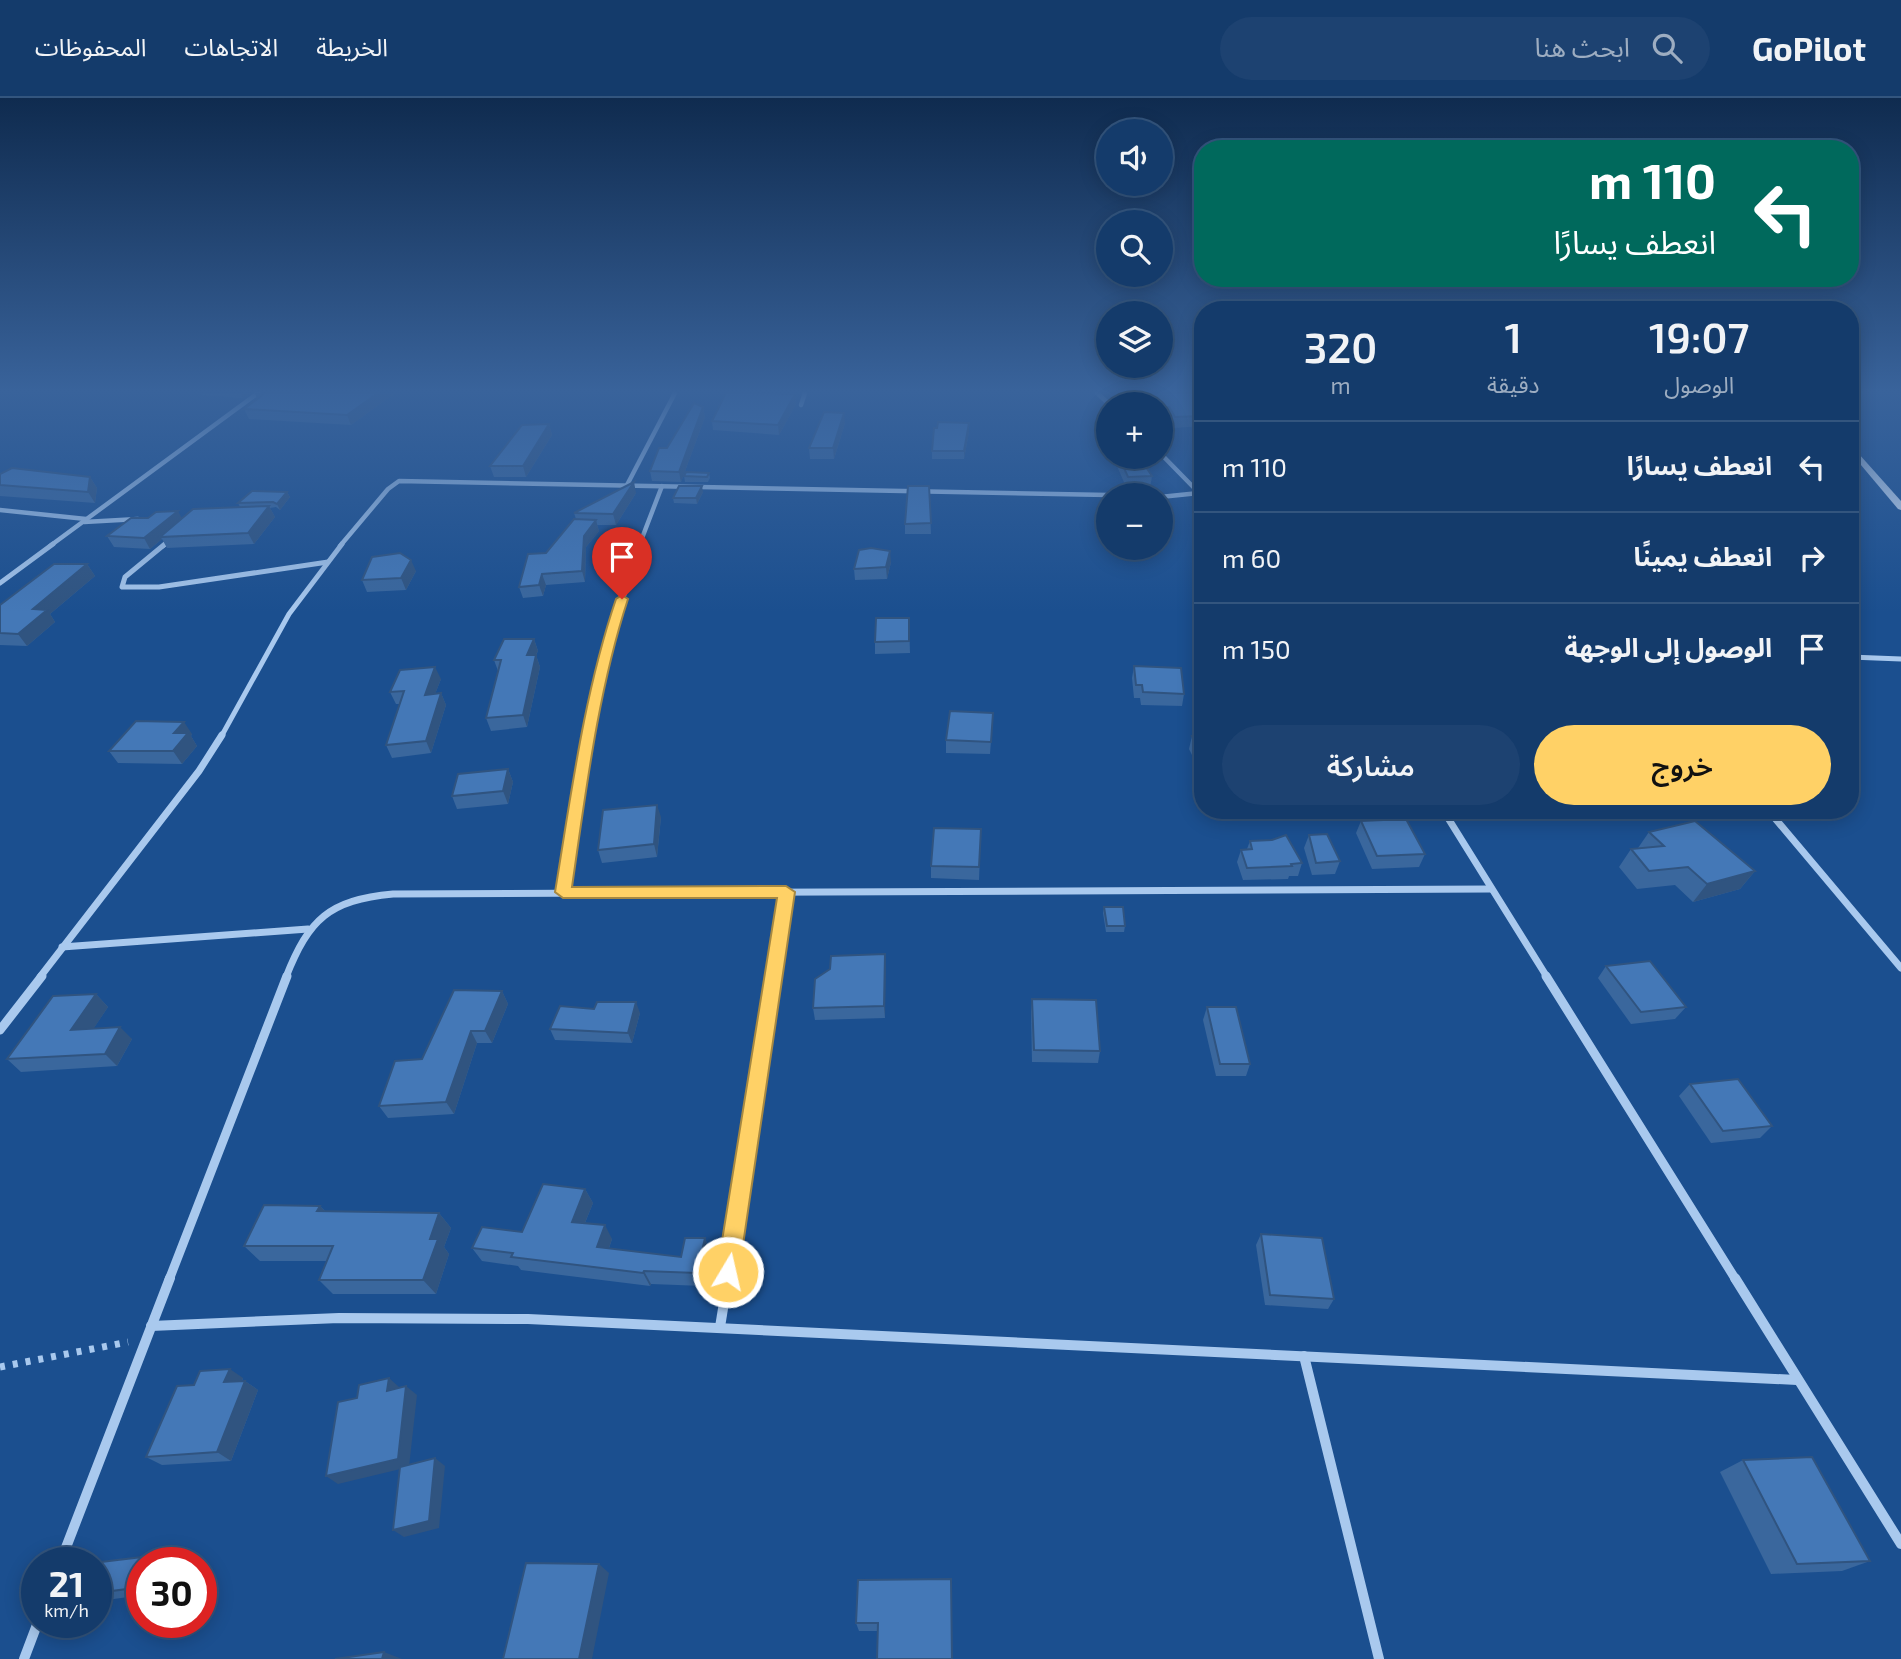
<!DOCTYPE html>
<html lang="ar">
<meta charset="utf-8">
<style>
body{margin:0;font-family:"Exo 2","Noto Sans Arabic",sans-serif;background:#1d4271;color:#f1f3f6;direction:rtl;height:100vh;display:flex;flex-direction:column;font-size:26px;white-space:nowrap}
*{box-sizing:border-box;margin:0}
p{font-size:23px;color:#9dadc1}
.icon{flex:none;width:38px;height:38px;fill:none;stroke:currentColor;stroke-width:2;stroke-linecap:round;stroke-linejoin:round}
.map{position:relative;flex:1;overflow:hidden;direction:ltr}
.side{position:absolute;left:1194px;top:203px;width:665px;height:518px;display:flex;flex-direction:column;background:#143b6b;border-radius:28px;box-shadow:0 4px 18px #0003,0 0 0 2px #33557e;direction:rtl}
.side>*{flex:none}
.hud{position:absolute;left:1194px;top:42px;width:665px;height:147px;border-radius:28px;box-shadow:0 4px 18px #0003,0 0 0 2px #33557e;direction:rtl;background:#00695c;color:#fff;overflow:hidden}
.buttons{position:absolute;left:1096px;top:21px;display:grid;gap:14px}
.buttons a{display:grid;place-items:center;width:77px;height:77px;border-radius:50%;background:#143b6b;box-shadow:0 4px 18px #0003,0 0 0 2px #33557e;font-size:35px}
.speed{position:absolute;left:21px;top:1449px;display:flex;gap:14px;font-size:35px;font-weight:700;text-align:center}
.speed>*{display:grid;place-content:center;width:91px;height:91px;border-radius:50%;background:#143b6b;box-shadow:0 4px 18px #0003,0 0 0 2px #33557e;line-height:1}
.speed small{font-size:18px;font-weight:400}
.speed .limit{border:10px solid #d22;background:#fff;color:#111}
.pin{position:absolute;display:grid;place-items:center;width:60px;height:60px;color:#fff;margin:-72px -30px;border-radius:50% 50% 50% 0;rotate:-45deg;box-shadow:0 0 7px #0007}
.pin .icon{rotate:45deg}
.me{position:absolute;width:77px;margin:-38px;rotate:9deg;stroke-linejoin:round;filter:drop-shadow(0 0 5px #0008)}
.turn{display:flex;align-items:center;gap:24px;height:147px;padding:0 28px;font-size:32px}
.turn .icon{width:91px;height:91px;stroke-width:2.5}
.turn b{display:block;font-size:49px;line-height:60px}
.eta{display:flex;justify-content:space-evenly;align-items:center;height:119px;text-align:center}
.eta b{font-size:42px;font-weight:600;line-height:49px}
.primary-button{display:flex;gap:14px;margin-top:auto;padding:14px 28px}
.primary-button a{flex:1;height:80px;border-radius:42px;background:#ffd166;color:#111;font-size:28px;font-weight:600;line-height:80px;text-align:center}
.primary-button a+a{background:#1d4271;color:#f1f3f6}
ul{padding:0;list-style:none}
li{display:flex;align-items:center;gap:21px;height:91px;padding:0 28px;border-top:2px solid #33557e}
li div{flex:1}
li b{display:block;font-size:26px}
li em{font-style:normal}
header{display:flex;align-items:center;gap:42px;box-sizing:border-box;height:98px;padding:0 35px;background:#143b6b;border-bottom:2px solid #33557e}
header strong{font-size:33px}
nav{display:flex;gap:38px;margin-inline-start:auto;font-size:24px}
.search{width:490px;height:63px;background:#1d4271;display:flex;align-items:center;gap:18px;box-sizing:border-box;padding:0 24px;border-radius:38px;color:#9dadc1;font-size:26px}
.map>svg:first-child{display:block}
.lines{fill:none;stroke-linecap:round;stroke-linejoin:round}
.path{stroke:#a9c9ee;stroke-width:7;stroke-dasharray:5 8;stroke-linecap:butt}
.street-far4{stroke:#a9c9ee;stroke-width:4.5}
.street-far3{stroke:#a9c9ee;stroke-width:5}
.street-far2{stroke:#a9c9ee;stroke-width:7}
.street-far1{stroke:#a9c9ee;stroke-width:9}
.street{stroke:#a9c9ee;stroke-width:10}
.secondary{fill:#d6e6fa;fill-rule:evenodd}
.wall{fill:#3a679d}
.shaded-wall{fill:#305480}
.building{fill:#4478b7;stroke:#305480;stroke-width:2}
.route{fill:#ffd166;stroke:#a68842;stroke-width:2}
</style>
<header>
<strong>GoPilot</strong>
<div class="search"><svg class="icon" aria-label="search" viewBox="0 0 24 24"><circle cx="10" cy="10" r="6"/><path d="M15 15l6 6"/></svg>ابحث هنا</div>
<nav><a>الخريطة</a><a>الاتجاهات</a><a>المحفوظات</a></nav>
</header>
<div class="map">
<svg width="1901" height="1561" viewBox="0 0 1901 1561">
<rect width="100%" height="100%" fill="#1b4f8f"/>
<g class="lines">
<polyline class="path" points="0,1269 128,1244"/>
<g class="street-far4">
<polyline points="1097,295 1109,306"/>
<polyline points="801,307 805,295"/>
<polyline points="1160,355 1202,398"/>
<polyline points="627,387 675,295"/>
<polyline points="1160,399 1199,395"/>
<polyline points="0,412 86,421"/>
<polyline points="84,424 138,421"/>
<polyline points="50,448 258,295"/>
<polyline points="163,448 171,441"/>
<polyline points="340,448 388,391 399,383 1108,397"/>
<polyline points="639,448 662,388"/>
</g>
<g class="street-far3">
<polyline points="165,446 125,479 122,489 159,489 328,464"/>
<polyline points="0,485 53,446"/>
<polyline points="1850,559 1901,561"/>
<polyline points="221,639 289,516 342,446"/>
<polyline points="589,639 612,537 639,446"/>
</g>
<g class="street-far2">
<polyline points="1443,712 1547,879"/>
<polyline points="1768,712 1901,870"/>
<polyline points="563,794 589,637"/>
<polyline points="62,849 308,831"/>
<polyline points="40,879 199,673 222,637"/>
<path d="M286,879C309,821 329,802 393,796L1491,791"/>
<polyline points="774,879 787,794"/>
</g>
<g class="street-far1">
<polyline points="1546,878 1736,1182"/>
<polyline points="0,932 42,878"/>
<polyline points="169,1182 287,878"/>
<polyline points="727,1182 774,878"/>
</g>
<g class="street">
<polyline points="1735,1180 1901,1446"/>
<polyline points="151,1228 339,1220 528,1221 1797,1282"/>
<polyline points="720,1229 728,1180"/>
<polyline points="1304,1258 1379,1561"/>
<polyline points="60,1465 170,1180"/>
<polyline points="24,1561 38,1524"/>
</g>
<polygon class="secondary" points="1850,346 1901,403 1901,412 1898,411 1850,354"/>
</g>
<g class="wall">
<polygon points="202,295 250,295 243,300 203,297"/>
<polygon points="255,295 395,295 351,327 249,321 244,311 257,301"/>
<polygon points="1148,295 1202,295 1202,297 1196,297 1202,307 1202,328 1174,330 1168,319 1162,319 1160,316 1160,306 1155,306"/>
<polygon points="795,296 796,306 779,337 713,332 712,323"/>
<polygon points="703,309 705,319 681,384 652,383 650,373 667,350"/>
<polygon points="1108,318 1108,348 1101,332 1102,321"/>
<polygon points="845,325 834,361 810,361 809,350"/>
<polygon points="969,325 969,334 964,361 932,361 932,353"/>
<polygon points="549,326 552,337 526,379 494,379 490,368"/>
<polygon points="1113,359 1139,359 1152,378 1150,390 1127,391"/>
<polygon points="709,375 710,380 708,384 685,384 684,378"/>
<polygon points="0,376 90,379 97,390 95,405 0,398"/>
<polygon points="929,388 931,436 905,436 905,426"/>
<polygon points="287,394 290,399 280,412 276,409 270,410 275,419 254,446 167,450 162,441 150,451 114,449 107,438 182,421 240,409 238,405"/>
<polygon points="703,394 697,406 674,405 673,400"/>
<polygon points="636,395 616,427 597,427 599,433 586,449 585,484 546,487 543,498 523,500 519,489 546,455 576,421 574,415"/>
<polygon points="891,464 887,481 855,482 854,471"/>
<polygon points="87,466 95,478 50,516 55,524 27,548 0,547 0,507"/>
<polygon points="416,473 406,492 367,494 362,482"/>
<polygon points="909,520 910,555 875,556 875,544"/>
<polygon points="534,541 538,553 536,557 540,569 527,629 491,633 486,620 498,573 494,562"/>
<polygon points="1134,568 1184,596 1182,608 1141,607 1140,600 1134,600 1132,580"/>
<polygon points="441,581 435,596 441,595 446,607 431,655 392,660 386,647 400,606 396,606 390,594"/>
<polygon points="993,615 990,656 946,655 946,642"/>
<polygon points="192,636 191,638 197,648 182,666 118,665 109,653"/>
<polygon points="1202,637 1202,672 1200,673 1189,651 1192,638"/>
<polygon points="508,671 513,684 508,706 457,711 452,698"/>
<polygon points="661,719 657,759 602,765 598,752"/>
<polygon points="1361,723 1425,756 1419,769 1372,771 1356,735"/>
<polygon points="981,731 979,782 931,780 931,768"/>
<polygon points="1649,734 1755,773 1740,791 1693,804 1675,787 1637,791 1619,769 1631,751 1638,750"/>
<polygon points="1309,737 1340,763 1335,776 1312,777 1304,750"/>
<polygon points="1250,743 1302,765 1298,778 1289,778 1288,781 1243,782 1237,764 1241,752 1247,751"/>
<polygon points="1104,809 1125,828 1124,834 1106,834 1103,815"/>
<polygon points="885,856 885,920 815,922 813,910"/>
<polygon points="1606,868 1686,909 1675,921 1631,926 1598,880"/>
<polygon points="502,893 508,906 492,945 477,945 454,1016 388,1020 379,1008 422,961"/>
<polygon points="96,896 108,909 93,931 132,941 117,968 21,974 7,961"/>
<polygon points="1032,901 1100,953 1098,965 1032,964 1031,913"/>
<polygon points="1207,909 1250,966 1246,978 1216,978 1203,922"/>
<polygon points="640,915 632,945 555,942 550,931"/>
<polygon points="1690,986 1772,1028 1760,1040 1711,1045 1679,998"/>
<polygon points="585,1091 593,1105 585,1125 612,1141 609,1150 681,1159 705,1140 710,1154 703,1188 651,1186 650,1188 521,1172 518,1168 482,1163 472,1150 522,1134"/>
<polygon points="320,1108 325,1113 439,1115 451,1130 444,1149 449,1156 436,1196 333,1196 319,1182 327,1163 260,1163 244,1148"/>
<polygon points="1261,1136 1334,1201 1328,1211 1265,1207 1256,1147"/>
<polygon points="243,1280 242,1283 245,1283 258,1292 231,1363 162,1367 146,1359 194,1287"/>
<polygon points="1743,1362 1870,1463 1842,1473 1771,1476 1720,1374"/>
<polygon points="184,1454 200,1460 198,1465 142,1465 142,1497 107,1502 96,1498 96,1477 101,1464"/>
<polygon points="858,1482 952,1561 878,1533 859,1533 856,1525"/>
</g>
<g class="shaded-wall">
<polygon points="240,295 250,295 243,300"/>
<polygon points="378,295 395,295 351,327 347,317"/>
<polygon points="795,296 796,306 779,337 778,327"/>
<polygon points="703,309 705,319 681,384 679,374"/>
<polygon points="844,315 845,325 834,361 833,350"/>
<polygon points="969,325 969,334 964,361 964,353"/>
<polygon points="549,326 552,337 526,379 523,368"/>
<polygon points="90,379 97,390 95,405 88,394"/>
<polygon points="634,384 636,395 616,427 613,416"/>
<polygon points="702,388 703,394 697,406 696,400"/>
<polygon points="287,394 290,399 280,412 277,406"/>
<polygon points="269,408 275,419 254,446 248,435"/>
<polygon points="178,413 184,424 160,439 162,441 150,451 144,440"/>
<polygon points="596,422 599,433 586,449 585,484 582,473 584,438"/>
<polygon points="890,453 891,464 887,481 886,469"/>
<polygon points="411,462 416,473 406,492 401,480"/>
<polygon points="87,466 95,478 50,516 55,524 27,548 18,536 33,511"/>
<polygon points="542,476 546,487 543,498 539,487"/>
<polygon points="534,541 538,553 536,557 540,569 527,629 523,617 527,557"/>
<polygon points="435,569 441,581 430,609 425,597"/>
<polygon points="441,595 446,607 431,655 426,643"/>
<polygon points="184,624 192,636 191,638 197,648 182,666 173,653 174,635"/>
<polygon points="508,671 513,684 508,706 503,693"/>
<polygon points="657,707 661,719 657,759 654,746"/>
<polygon points="1755,773 1740,791 1693,804 1707,786"/>
<polygon points="885,856 886,869 885,920 884,908"/>
<polygon points="502,893 508,906 492,945 485,933"/>
<polygon points="96,896 108,909 84,945 71,932"/>
<polygon points="636,904 640,915 632,945 628,935"/>
<polygon points="120,929 132,941 117,968 105,956"/>
<polygon points="471,933 477,945 454,1016 446,1004"/>
<polygon points="585,1091 593,1105 580,1137 572,1124"/>
<polygon points="320,1108 334,1123 317,1113"/>
<polygon points="439,1115 451,1130 444,1149 449,1156 436,1196 423,1182 430,1141"/>
<polygon points="605,1127 612,1141 605,1162 597,1149"/>
<polygon points="705,1140 710,1154 703,1188 697,1175"/>
<polygon points="644,1173 651,1186 650,1188 643,1175"/>
<polygon points="230,1271 243,1280 238,1293 224,1284"/>
<polygon points="389,1280 399,1289 398,1302 387,1293"/>
<polygon points="245,1283 258,1292 231,1363 217,1354"/>
<polygon points="406,1288 417,1297 409,1369 338,1386 326,1378"/>
<polygon points="435,1360 445,1368 439,1430 404,1439 393,1432"/>
<polygon points="184,1454 200,1460 198,1465 181,1465"/>
<polygon points="599,1466 609,1475 592,1561 579,1561"/>
<polygon points="384,1554 402,1561 382,1561"/>
</g>
<g class="building">
<polygon points="265,295 378,295 347,317 244,311"/>
<polygon points="726,295 743,295 795,296 778,327 712,323"/>
<polygon points="1155,295 1195,295 1202,307 1202,318 1175,319 1169,309 1164,309"/>
<polygon points="694,305 703,309 679,374 650,373 659,350 667,350"/>
<polygon points="824,314 844,315 833,350 809,350"/>
<polygon points="1108,318 1108,334 1102,321"/>
<polygon points="938,324 969,325 964,353 932,353 934,330 937,330"/>
<polygon points="549,326 523,368 490,368 522,327"/>
<polygon points="1119,359 1139,359 1152,378 1128,379"/>
<polygon points="12,370 90,379 88,394 0,387 0,376"/>
<polygon points="686,374 709,375 707,379 684,378"/>
<polygon points="634,384 613,416 574,415"/>
<polygon points="679,388 702,388 696,400 673,400"/>
<polygon points="908,388 929,388 931,425 905,426"/>
<polygon points="252,393 287,394 277,406 273,404 238,405"/>
<polygon points="269,408 248,435 160,439 193,411"/>
<polygon points="178,413 144,440 107,438 131,420 148,420 156,414"/>
<polygon points="574,421 596,422 584,438 582,473 542,476 539,487 519,489 528,456 546,455"/>
<polygon points="871,450 890,453 886,469 854,471 859,452"/>
<polygon points="400,455 411,462 401,480 362,482 372,459"/>
<polygon points="54,466 87,466 33,511 47,512 18,536 0,535 0,507"/>
<polygon points="876,520 909,520 909,543 875,544"/>
<polygon points="504,541 534,541 527,557 536,557 523,617 486,620 501,562 494,562"/>
<polygon points="1134,568 1181,570 1184,596 1143,594 1142,587 1136,587"/>
<polygon points="435,569 425,597 441,595 426,643 386,647 404,593 390,594 400,572"/>
<polygon points="950,613 993,615 991,644 946,642"/>
<polygon points="136,623 184,624 174,635 188,635 173,653 109,653"/>
<polygon points="1202,637 1202,658 1192,638"/>
<polygon points="508,671 503,693 452,698 458,676"/>
<polygon points="657,707 654,746 598,752 603,712"/>
<polygon points="1406,721 1425,756 1377,758 1361,723"/>
<polygon points="1695,723 1755,773 1707,786 1688,769 1649,773 1631,751 1664,748 1649,734"/>
<polygon points="934,730 981,731 979,769 931,768"/>
<polygon points="1327,736 1340,763 1316,765 1309,737"/>
<polygon points="1286,737 1302,765 1291,766 1292,768 1247,770 1241,752 1252,751 1250,743 1272,742"/>
<polygon points="1104,809 1123,809 1125,828 1107,828"/>
<polygon points="885,856 884,908 813,910 815,881 830,871 831,858"/>
<polygon points="1650,863 1686,909 1641,914 1606,868"/>
<polygon points="454,892 502,893 485,933 471,933 446,1004 379,1008 395,963 422,961"/>
<polygon points="96,896 71,932 120,929 105,956 7,961 53,898"/>
<polygon points="1032,901 1096,902 1100,953 1034,952"/>
<polygon points="597,904 636,904 628,935 550,931 560,908 594,911"/>
<polygon points="1207,909 1236,909 1250,966 1220,966"/>
<polygon points="1738,981 1772,1028 1723,1033 1690,986"/>
<polygon points="543,1086 585,1091 572,1124 605,1127 597,1149 681,1159 685,1140 705,1140 697,1175 644,1173 643,1175 511,1159 513,1155 472,1150 482,1129 522,1134"/>
<polygon points="264,1107 320,1108 317,1113 439,1115 430,1141 438,1141 423,1182 319,1182 333,1148 244,1148"/>
<polygon points="1261,1136 1322,1140 1334,1201 1270,1197"/>
<polygon points="230,1271 224,1284 245,1283 217,1354 146,1359 177,1288 194,1287 200,1273"/>
<polygon points="389,1280 387,1293 406,1288 398,1361 326,1378 338,1304 357,1300 359,1287"/>
<polygon points="1812,1359 1870,1463 1797,1466 1743,1362"/>
<polygon points="435,1360 429,1423 393,1432 400,1369"/>
<polygon points="184,1454 181,1465 142,1465 142,1489 96,1495 96,1477 101,1464"/>
<polygon points="526,1465 599,1466 579,1561 503,1561"/>
<polygon points="951,1481 952,1561 877,1561 878,1525 856,1525 858,1482"/>
<polygon points="384,1554 382,1561 335,1561"/>
</g>
<linearGradient id="sky" x2="0" y2="1"><stop stop-color="#0f2b4f"/><stop offset="0.57" stop-color="#39639b"/><stop offset="1" stop-color="#39639b" stop-opacity="0"/></linearGradient>
<rect width="1901" height="514" fill="url(#sky)"/>
<path class="route" d="M622,497L628,501C598,593 586,693 572,789L786,788L795,794L739,1174L736,1182L728,1185L720,1182L717,1174L777,800H563L555,794C571,697 584,595 616,501Z"/>
</svg>
<div class="buttons">
<a><svg class="icon" aria-label="sound" viewBox="0 0 24 24"><path d="M4 9h4l5-4v14l-5-4H4zM17 9q2 3 0 6"/></svg></a>
<a><svg class="icon" aria-label="search" viewBox="0 0 24 24"><circle cx="10" cy="10" r="6"/><path d="M15 15l6 6"/></svg></a>
<a><svg class="icon" aria-label="layers" viewBox="0 0 24 24"><path d="M12 4l9 5-9 5-9-5zM3 14l9 5 9-5"/></svg></a>
<a>+</a>
<a>−</a>
</div>
<div class="speed"><div>21<small>km/h</small></div><div class="limit">30</div></div>
<div class="pin" style="left:622px;top:501px;background:#d93025"><svg class="icon" aria-label="arrive" viewBox="0 0 24 24"><path d="M6 21V4h12l-3 4 3 4H6"/></svg></div>
<svg class="me" style="left:728px;top:1174px" viewBox="-20 -20 40 40"><circle r="17" fill="#ffd166" stroke="#fff" stroke-width="3"/><path d="M0-11L8 9 0 5-8 9z" fill="#fff"/></svg>
<div class="hud">
<div class="turn"><svg class="icon" aria-label="left" viewBox="0 0 24 24"><path d="M17 20v-9H6M10 6l-5 5 5 5"/></svg><div><b>110 m</b>انعطف يسارًا</div></div>
</div>
<section class="side">
<div class="eta">
<div><b>19:07</b><p>الوصول</p></div>
<div><b>1</b><p>دقيقة</p></div>
<div><b>320</b><p>m</p></div>
</div>
<ul>
<li><svg class="icon" aria-label="left" viewBox="0 0 24 24"><path d="M17 20v-9H6M10 6l-5 5 5 5"/></svg><div><b>انعطف يسارًا</b></div><em>110 m</em></li>
<li><svg class="icon" aria-label="right" viewBox="0 0 24 24"><path d="M7 20v-9h11M14 6l5 5-5 5"/></svg><div><b>انعطف يمينًا</b></div><em>60 m</em></li>
<li><svg class="icon" aria-label="arrive" viewBox="0 0 24 24"><path d="M6 21V4h12l-3 4 3 4H6"/></svg><div><b>الوصول إلى الوجهة</b></div><em>150 m</em></li>
</ul>
<div class="primary-button"><a>خروج</a><a>مشاركة</a></div>
</section>
</div>
